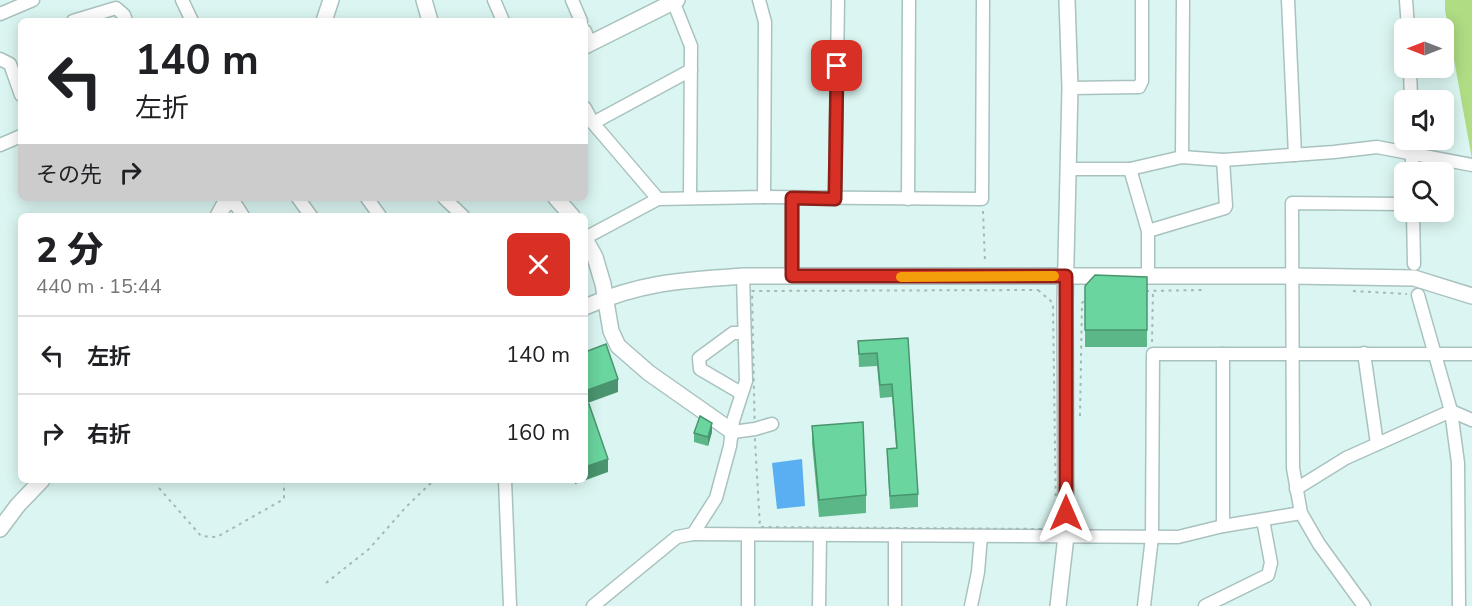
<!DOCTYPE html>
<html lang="ja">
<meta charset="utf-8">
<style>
body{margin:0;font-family:"Nunito Sans","Noto Sans JP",sans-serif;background:#f2f2f2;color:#202124;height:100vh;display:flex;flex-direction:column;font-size:22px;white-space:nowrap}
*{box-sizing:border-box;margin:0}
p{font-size:20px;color:#757577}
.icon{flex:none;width:33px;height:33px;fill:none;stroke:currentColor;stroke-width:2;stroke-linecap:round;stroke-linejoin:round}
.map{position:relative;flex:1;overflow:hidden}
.panel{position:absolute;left:18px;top:213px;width:570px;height:270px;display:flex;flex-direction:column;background:#fff;border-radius:9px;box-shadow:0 3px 15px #0003}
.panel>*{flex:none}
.guide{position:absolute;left:18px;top:18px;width:570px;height:183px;border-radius:9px;box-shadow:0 3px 15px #0003;background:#fff;color:#202124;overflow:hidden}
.needle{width:39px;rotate:270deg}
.tools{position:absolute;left:1394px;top:18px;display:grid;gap:12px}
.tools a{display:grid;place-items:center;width:60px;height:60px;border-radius:9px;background:#fff;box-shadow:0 3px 15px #0003;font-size:30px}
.pin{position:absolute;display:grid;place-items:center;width:51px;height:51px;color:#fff;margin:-26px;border-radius:12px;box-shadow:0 3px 9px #0006}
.me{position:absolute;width:66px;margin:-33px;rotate:0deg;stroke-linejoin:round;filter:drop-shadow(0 0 4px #0008)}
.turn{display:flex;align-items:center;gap:21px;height:126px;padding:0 18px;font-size:27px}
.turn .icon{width:78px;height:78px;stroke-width:2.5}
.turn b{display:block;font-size:42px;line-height:51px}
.then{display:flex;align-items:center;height:57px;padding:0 18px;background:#0003;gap:12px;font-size:22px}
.round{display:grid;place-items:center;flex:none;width:63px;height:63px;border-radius:9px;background:#f2f2f2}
.head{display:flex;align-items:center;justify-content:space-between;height:102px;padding:0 18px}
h1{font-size:36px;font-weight:800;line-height:45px}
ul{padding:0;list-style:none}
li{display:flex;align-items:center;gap:18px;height:78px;padding:0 18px;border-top:2px solid #e0e0e0}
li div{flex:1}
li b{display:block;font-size:22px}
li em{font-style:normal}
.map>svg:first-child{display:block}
.green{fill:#b0dc84}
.water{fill:#5aaff2}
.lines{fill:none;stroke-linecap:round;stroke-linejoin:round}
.minor-casing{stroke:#a9c2bf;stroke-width:15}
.tertiary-casing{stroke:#a9c2bf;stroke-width:18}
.path{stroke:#a3b9b5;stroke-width:2;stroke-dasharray:3 4.5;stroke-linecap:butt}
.minor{stroke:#fff;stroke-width:12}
.tertiary{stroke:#fff;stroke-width:15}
.wall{fill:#5bb788}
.shaded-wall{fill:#4a956f}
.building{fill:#6ad59e;stroke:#4a956f;stroke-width:1.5}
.route-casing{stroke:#8d1f18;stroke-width:15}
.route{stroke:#d93025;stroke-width:10}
.slow{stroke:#f59e0b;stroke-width:10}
</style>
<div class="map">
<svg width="1472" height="606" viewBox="0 0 1472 606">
<rect width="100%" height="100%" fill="#dbf6f2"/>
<polygon class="green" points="1445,0 1472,0 1472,159 1445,10"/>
<polygon class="water" points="802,459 805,506 777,509 772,463"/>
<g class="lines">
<g class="minor-casing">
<g id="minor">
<polyline points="182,0 192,21"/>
<polyline points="494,0 503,21"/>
<polyline points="572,0 581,21"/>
<polyline points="1288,0 1295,155"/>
<polyline points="1406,0 1408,28"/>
<polyline points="673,1 691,46 690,198"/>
<polyline points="0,14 33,0"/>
<polyline points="73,21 116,8 124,15 126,21"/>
<polyline points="585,31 590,43"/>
<polyline points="0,59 10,64 21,95"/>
<polyline points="1410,68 1411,100"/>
<polyline points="1070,88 1139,87 1142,81 1142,0"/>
<polyline points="585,108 593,123 658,199"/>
<polyline points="593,123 691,70"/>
<polyline points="1412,140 1412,172"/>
<polyline points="0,145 21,136"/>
<polyline points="1182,157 1183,0"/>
<polyline points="1069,169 1130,169 1182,157 1223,160 1334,152 1377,147 1472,165"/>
<polyline points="1130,169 1148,231 1148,276"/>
<polyline points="764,197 982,199 983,0"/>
<polyline points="298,198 311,216"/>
<polyline points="367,198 380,216"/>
<polyline points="444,198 463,216"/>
<polyline points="835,199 838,0"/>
<polyline points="908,199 909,0"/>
<polyline points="225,202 236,205 243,216"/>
<polyline points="1413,212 1414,264"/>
<polyline points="1148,231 1225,208 1226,206 1223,160"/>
<polyline points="585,238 658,199 764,197 765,22 759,0"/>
<polyline points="792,276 792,198"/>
<polyline points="1418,295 1451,411 1458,463 1459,606"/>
<polyline points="1364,353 1377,444"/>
<polyline points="1223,354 1223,526"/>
<polyline points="741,393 700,369 699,358 733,333 744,333"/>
<polyline points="733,432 755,429 772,424"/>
<polyline points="505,480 510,606"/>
<polyline points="1296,489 1346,458 1451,411 1472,420"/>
<polyline points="693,534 1178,537 1223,526 1301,513"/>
<polyline points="895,535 895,606"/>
<polyline points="748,536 748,606"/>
<polyline points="593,606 677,537 693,534 716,498 730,446 733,421 746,381 743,276"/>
<polyline points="819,606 820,535"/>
<polyline points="971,606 978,572 981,536"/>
<polyline points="1144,606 1152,537 1153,354 1472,354"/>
<polyline points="1205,606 1268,575 1271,563 1263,520"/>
<polyline points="1364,606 1319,544 1301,513 1293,468 1292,203 1404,204"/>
</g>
</g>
<g class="tertiary-casing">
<g id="tertiary">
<polyline points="424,0 430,21"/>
<polyline points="324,21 331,0"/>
<polyline points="585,46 677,0"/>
<polyline points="556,198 572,216"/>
<polyline points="218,216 228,198"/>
<polyline points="585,239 595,257 603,284 611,331 618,346 649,373 733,432"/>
<path d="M585,307C641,282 683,280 743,276H1291L1414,278L1472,296"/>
<polyline points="0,529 18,505 42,480"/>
<polyline points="1058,606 1066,536 1065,303 1070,88 1067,0"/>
</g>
</g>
<g class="path">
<polyline points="983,211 985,262"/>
<polygon points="1038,290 1053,303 1056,520 1047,529 760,527 755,441 752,291"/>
<polyline points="1146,291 1203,290"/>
<polyline points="1353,291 1407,294"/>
<polyline points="1152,342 1153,292"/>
<polyline points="1080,416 1082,303 1087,298"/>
<polyline points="159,488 201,536 217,537 284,499 284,480"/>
<polyline points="326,583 369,549 406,507 434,480"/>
</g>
<use href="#minor" class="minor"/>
<use href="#tertiary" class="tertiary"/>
</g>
<g class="wall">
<polygon points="1147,277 1147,347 1085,347 1085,286"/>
<polygon points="908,338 918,494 918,507 890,509 887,449 896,448 892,397 880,398 877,366 859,367 858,341"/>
<polygon points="812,426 866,495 866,513 819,517 812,443"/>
<polygon points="712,432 708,446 694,442 694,433"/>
</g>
<g class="shaded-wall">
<polygon points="618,379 618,392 585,404 585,391"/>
<polygon points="712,423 712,432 708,446 708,437"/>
<polygon points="608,459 608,472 575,484 575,480 585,480 585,467"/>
</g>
<g class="building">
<polygon points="1095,275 1147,277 1147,330 1085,330 1085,286"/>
<polygon points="908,338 918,494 890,496 887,449 897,448 892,384 880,385 877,353 859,354 858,341"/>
<polygon points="606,344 618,379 585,391 585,352"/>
<polygon points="585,400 587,405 589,404 608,459 585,467"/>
<polygon points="700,416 712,423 708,437 694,433"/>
<polygon points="863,422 866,495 819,500 812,426"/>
</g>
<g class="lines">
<g class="route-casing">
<polyline id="route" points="837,66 835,199 792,198 792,276 1066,276 1066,513"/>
</g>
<use href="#route" class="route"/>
<polyline class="slow" points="901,277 1054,276"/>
</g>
</svg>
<div class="tools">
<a><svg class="needle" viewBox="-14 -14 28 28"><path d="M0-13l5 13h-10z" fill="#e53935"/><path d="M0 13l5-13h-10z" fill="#757577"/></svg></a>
<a><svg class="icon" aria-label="sound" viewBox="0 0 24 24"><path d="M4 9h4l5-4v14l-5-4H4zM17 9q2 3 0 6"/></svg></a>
<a><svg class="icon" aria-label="search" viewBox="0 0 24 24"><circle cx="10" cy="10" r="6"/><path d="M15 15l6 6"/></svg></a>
</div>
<div class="pin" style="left:837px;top:66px;background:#d93025"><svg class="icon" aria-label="arrive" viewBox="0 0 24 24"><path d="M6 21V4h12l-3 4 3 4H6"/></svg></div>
<svg class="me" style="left:1066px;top:513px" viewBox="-20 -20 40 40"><path d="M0-17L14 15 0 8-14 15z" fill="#d93025" stroke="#fff" stroke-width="4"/></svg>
<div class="guide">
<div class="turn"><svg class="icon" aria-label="left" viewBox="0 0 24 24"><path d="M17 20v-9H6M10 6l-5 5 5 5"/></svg><div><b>140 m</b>左折</div></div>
<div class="then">その先<svg class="icon" aria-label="right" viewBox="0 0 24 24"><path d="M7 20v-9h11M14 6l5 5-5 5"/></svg></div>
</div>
<section class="panel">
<div class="head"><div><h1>2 分</h1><p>440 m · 15:44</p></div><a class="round" style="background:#d93025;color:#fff"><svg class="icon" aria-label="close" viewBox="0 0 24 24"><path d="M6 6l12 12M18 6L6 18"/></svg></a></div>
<ul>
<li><svg class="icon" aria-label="left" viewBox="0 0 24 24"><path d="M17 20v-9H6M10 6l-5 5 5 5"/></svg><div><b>左折</b></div><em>140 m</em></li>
<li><svg class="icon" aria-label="right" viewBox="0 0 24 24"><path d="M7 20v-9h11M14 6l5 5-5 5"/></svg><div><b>右折</b></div><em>160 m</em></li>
</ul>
</section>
</div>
